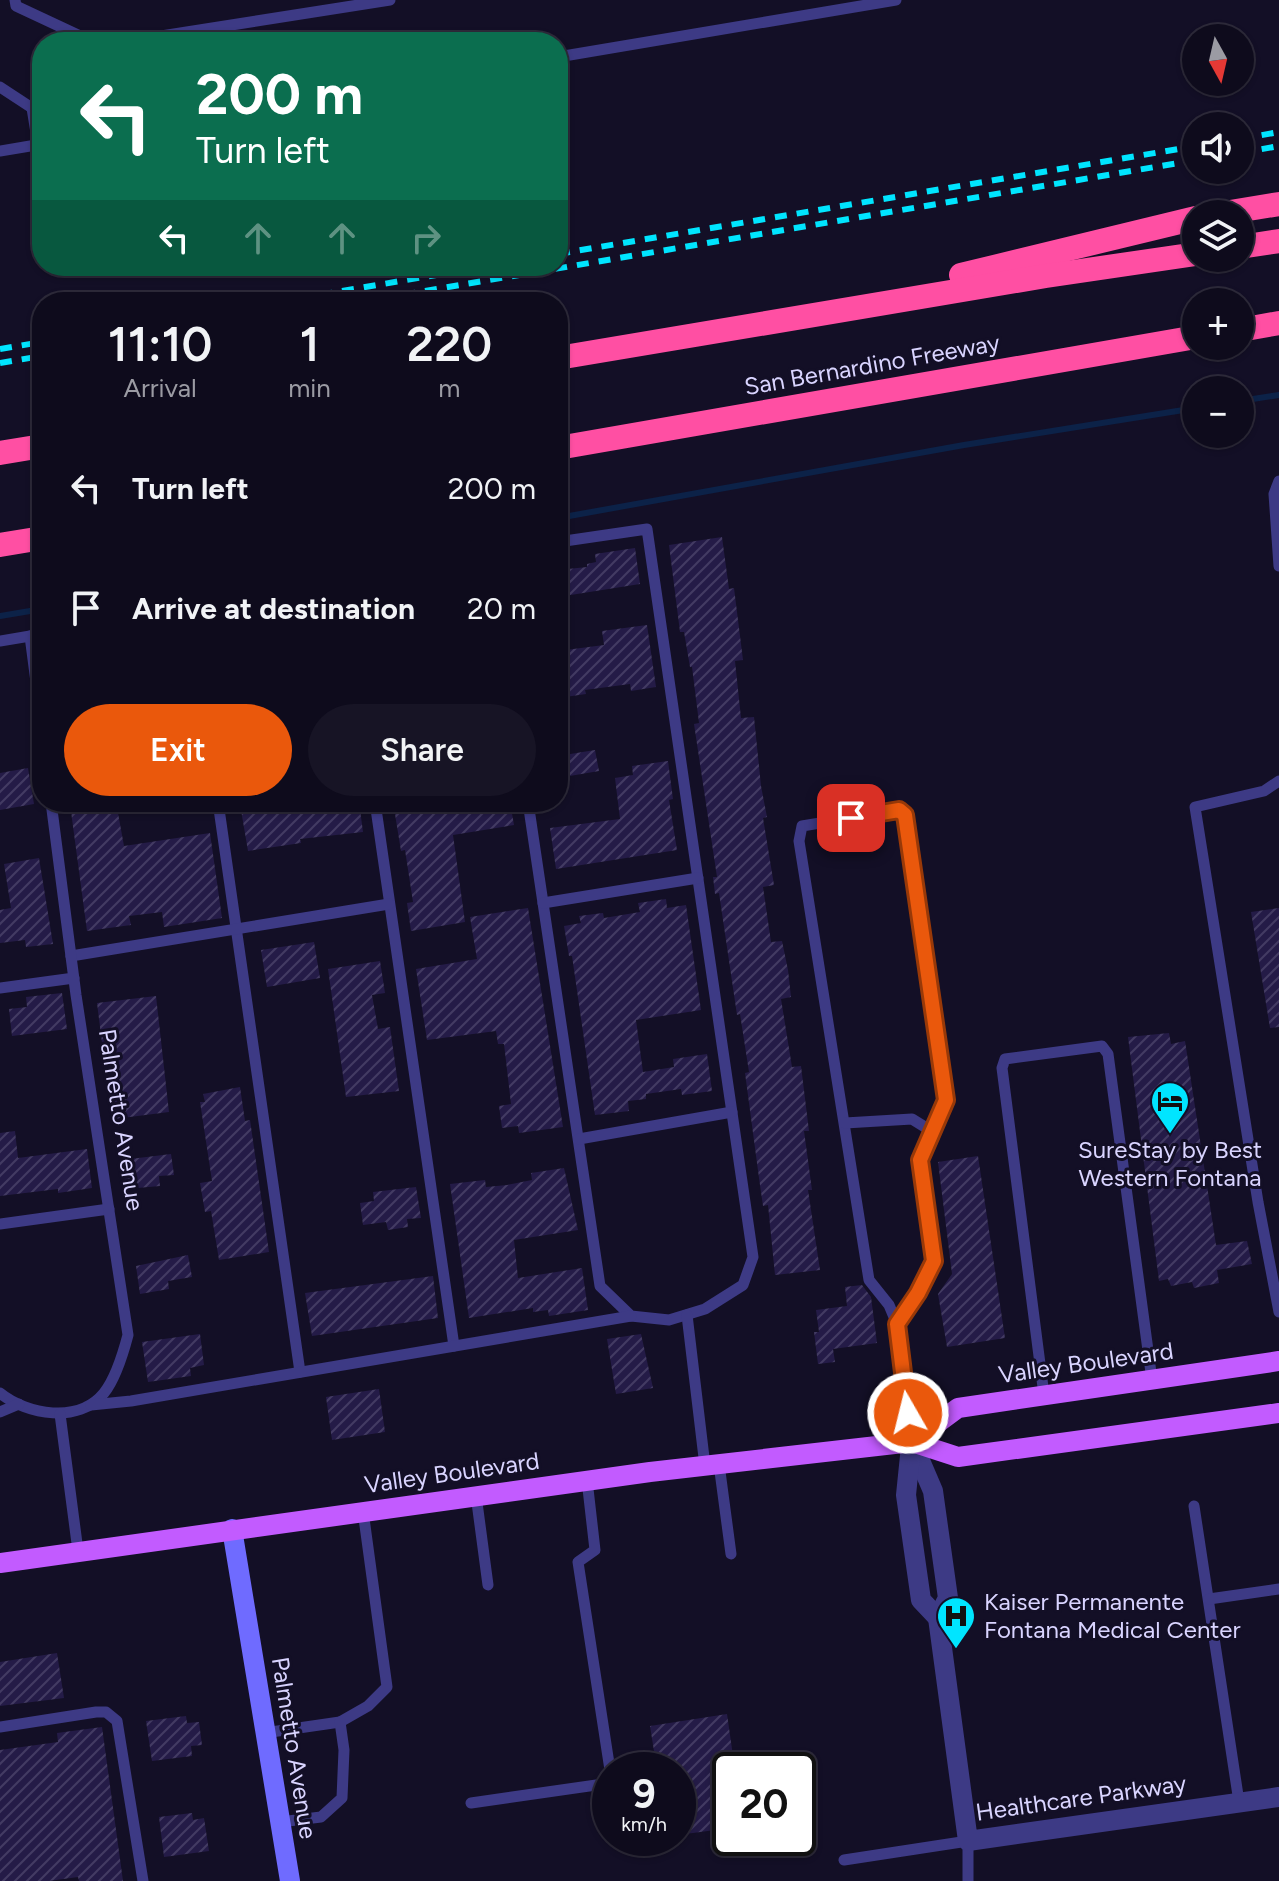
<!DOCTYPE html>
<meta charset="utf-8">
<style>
body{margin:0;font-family:Figtree,sans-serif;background:#171425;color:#f1f3f6;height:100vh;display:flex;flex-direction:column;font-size:30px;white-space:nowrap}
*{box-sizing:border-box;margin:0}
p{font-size:26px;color:#9b9ba3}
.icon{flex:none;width:44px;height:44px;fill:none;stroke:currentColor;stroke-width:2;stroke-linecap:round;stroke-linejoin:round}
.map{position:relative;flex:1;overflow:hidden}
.drawer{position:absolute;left:32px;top:292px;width:536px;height:520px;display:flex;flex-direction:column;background:#0e0b1c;border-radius:32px;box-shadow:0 2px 6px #0004,0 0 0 2px #2e2b3b}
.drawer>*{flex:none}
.hud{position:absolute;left:32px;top:32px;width:536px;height:244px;border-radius:32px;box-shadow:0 2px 6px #0004,0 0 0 2px #2e2b3b;background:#0b6e4f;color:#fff;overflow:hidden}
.needle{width:52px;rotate:172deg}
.controls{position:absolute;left:1182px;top:24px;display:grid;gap:16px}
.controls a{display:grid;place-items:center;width:72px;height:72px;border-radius:50%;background:#0e0b1c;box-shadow:0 2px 6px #0004,0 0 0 2px #2e2b3b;font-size:40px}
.speed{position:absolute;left:592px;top:1752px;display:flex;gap:16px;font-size:40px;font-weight:700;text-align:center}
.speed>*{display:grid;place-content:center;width:104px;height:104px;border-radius:50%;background:#0e0b1c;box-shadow:0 2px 6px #0004,0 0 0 2px #2e2b3b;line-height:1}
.speed small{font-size:20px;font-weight:400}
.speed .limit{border:4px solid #111;border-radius:12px;background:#fff;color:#111}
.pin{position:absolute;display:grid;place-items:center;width:68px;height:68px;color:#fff;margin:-34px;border-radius:16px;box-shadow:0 4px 12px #0006}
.me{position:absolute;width:88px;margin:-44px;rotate:352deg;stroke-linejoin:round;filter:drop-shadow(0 0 6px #0008)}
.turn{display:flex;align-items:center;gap:28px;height:168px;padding:0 32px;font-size:36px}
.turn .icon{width:104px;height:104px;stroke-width:2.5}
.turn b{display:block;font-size:56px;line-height:68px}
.lanes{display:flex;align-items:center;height:76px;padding:0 32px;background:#0003;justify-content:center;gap:40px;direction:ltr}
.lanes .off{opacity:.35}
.eta{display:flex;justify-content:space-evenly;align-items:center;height:136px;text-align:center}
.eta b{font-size:48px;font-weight:600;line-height:56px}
.cta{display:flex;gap:16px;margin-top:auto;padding:16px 32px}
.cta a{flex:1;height:92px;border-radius:48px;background:#ea580c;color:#fff;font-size:32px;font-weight:600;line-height:92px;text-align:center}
.cta a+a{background:#171425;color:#f1f3f6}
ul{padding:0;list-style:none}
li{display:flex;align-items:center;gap:24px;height:120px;padding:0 32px}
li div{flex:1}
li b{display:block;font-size:30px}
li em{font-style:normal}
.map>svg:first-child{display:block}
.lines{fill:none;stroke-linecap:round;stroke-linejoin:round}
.stream{stroke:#0c2248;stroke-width:6}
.building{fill:url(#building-hatch)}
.lane{stroke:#3d3a85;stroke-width:11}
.street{stroke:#3d3a85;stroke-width:20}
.secondary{stroke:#6f6bff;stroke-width:20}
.primary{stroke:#c25bff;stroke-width:20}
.highway{stroke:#ff4fa3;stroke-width:24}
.rail{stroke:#00e5ff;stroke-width:6;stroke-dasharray:12 10;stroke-linecap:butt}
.route-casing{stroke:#983908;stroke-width:20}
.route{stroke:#ea580c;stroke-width:14}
.labels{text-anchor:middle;stroke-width:6;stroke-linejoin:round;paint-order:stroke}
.street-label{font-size:24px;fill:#d9d4ff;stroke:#130f26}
.poi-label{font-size:24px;fill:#d9d4ff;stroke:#130f26}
</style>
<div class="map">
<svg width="1279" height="1881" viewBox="0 0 1279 1881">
<defs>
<pattern id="building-hatch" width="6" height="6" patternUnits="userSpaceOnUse" patternTransform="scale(2)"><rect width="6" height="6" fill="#241b47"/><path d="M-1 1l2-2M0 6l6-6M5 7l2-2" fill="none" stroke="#433b63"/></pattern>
</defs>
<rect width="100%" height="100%" fill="#130f26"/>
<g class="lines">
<g class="stream">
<polyline points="1240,401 1279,395"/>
<polyline points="558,518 964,445 1196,408"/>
<polyline points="0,616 42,609"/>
</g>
</g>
<g class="building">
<polygon points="722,537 729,589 734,588 743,660 735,661 741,718 754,717 761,786 767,817 763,818 774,885 763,887 771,942 782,941 788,970 791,997 781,999 792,1067 801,1066 809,1131 804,1131 812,1190 808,1190 820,1270 775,1275 768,1205 763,1206 759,1178 745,1073 749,1072 740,1014 737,1015 719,893 715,894 713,877 717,877 694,724 699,723 692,667 690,667 684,632 680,632 669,545"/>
<polygon points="635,548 640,584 558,597 558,570 587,567 587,564 596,562 595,554"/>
<polygon points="647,625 656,687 631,691 630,684 585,690 586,694 558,698 558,651 604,645 602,631"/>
<polygon points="595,750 599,771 558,778 558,756"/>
<polygon points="668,761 673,799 669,800 677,850 556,869 550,828 620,819 615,778 633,775 632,766"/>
<polygon points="28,768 34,804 0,810 0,773"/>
<polygon points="82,802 116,802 124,846 210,833 222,918 164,927 162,912 129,916 131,925 87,931 70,804"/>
<polygon points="289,802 359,802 363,832 300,839 301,843 248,851 241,810"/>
<polygon points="393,802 510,802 514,825 453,835 465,922 411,931 407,903 413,902 405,850 401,851"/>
<polygon points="39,858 53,944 26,947 25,940 0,943 0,910 11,908 4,864"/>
<polygon points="666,899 667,908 686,905 701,1010 636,1020 643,1072 674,1067 673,1059 707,1054 712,1091 682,1095 681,1089 646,1094 646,1099 628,1101 629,1111 595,1115 572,956 569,956 564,926 581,923 579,916 603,913 604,918 640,912 638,903"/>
<polygon points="528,908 563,1127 519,1133 518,1126 502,1128 499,1106 511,1104 504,1044 498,1044 496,1031 427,1040 416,969 477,959 470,917"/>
<polygon points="1279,908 1279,1027 1270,1028 1251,912"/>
<polygon points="314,942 320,978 267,987 261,950"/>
<polygon points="380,961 385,993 372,995 378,1029 390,1027 399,1091 346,1097 328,969"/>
<polygon points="62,993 67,1029 12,1036 9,1009 27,1007 26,997"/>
<polygon points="156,996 169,1112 114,1119 106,1042 102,1043 97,1003"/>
<polygon points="1169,1033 1171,1044 1185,1041 1216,1245 1247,1241 1252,1264 1217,1270 1219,1283 1194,1288 1192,1282 1171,1286 1168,1279 1159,1281 1128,1037"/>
<polygon points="240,1087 245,1121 250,1120 269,1252 219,1260 211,1211 205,1212 200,1183 212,1181 200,1102 205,1102 203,1094"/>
<polygon points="15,1131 18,1158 87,1149 92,1188 58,1193 58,1189 0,1196 0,1133"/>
<polygon points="171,1154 174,1175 159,1176 160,1186 126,1189 122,1160"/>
<polygon points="978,1156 1005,1338 947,1347 938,1294 952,1274 938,1162"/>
<polygon points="564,1168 578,1230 514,1240 518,1278 582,1268 588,1310 549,1316 548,1310 533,1312 533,1308 469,1318 450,1184 485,1180 486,1187 507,1185 532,1180 531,1173"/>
<polygon points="416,1187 421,1218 407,1219 408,1227 388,1230 386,1222 363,1225 360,1203 374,1201 373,1192"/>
<polygon points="188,1255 192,1277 168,1281 169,1289 140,1294 136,1266"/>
<polygon points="433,1276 438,1318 312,1336 305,1293"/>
<polygon points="862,1285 871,1297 877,1343 833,1349 835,1362 818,1364 814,1332 819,1332 816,1310 847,1306 845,1287"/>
<polygon points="200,1334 204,1365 190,1368 191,1376 148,1382 142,1342"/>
<polygon points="641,1334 653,1388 616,1394 607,1339"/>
<polygon points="379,1389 385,1432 332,1440 326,1397"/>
<polygon points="57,1653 64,1698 0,1706 0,1662"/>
<polygon points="727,1714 735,1770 730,1770 730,1828 678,1835 678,1770 657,1770 650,1726"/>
<polygon points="186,1716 187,1723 199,1722 202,1745 191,1746 192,1756 152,1761 146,1721"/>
<polygon points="102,1727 123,1881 79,1881 78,1877 49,1881 0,1881 0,1750 58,1742 57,1733"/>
<polygon points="192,1813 193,1820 204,1818 209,1851 164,1857 159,1817"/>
</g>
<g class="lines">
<g class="lane">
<polyline points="15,0 16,6 93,42"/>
<polyline points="123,42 390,0"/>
<polyline points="558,57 896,0"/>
<polyline points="0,87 32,108 38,145"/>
<polyline points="0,151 42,144"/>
<polyline points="1279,481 1274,494 1279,566"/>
<polyline points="30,636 42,728"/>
<polyline points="0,641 42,634"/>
<polyline points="1279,781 1264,791 1195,807 1258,1202 1279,1312"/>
<polyline points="218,802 300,1372"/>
<polyline points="375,802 454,1346"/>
<polyline points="528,802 600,1286 631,1316 669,1320 705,1309 743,1285 753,1257 647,529 558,542"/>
<polygon points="899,810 905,815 946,1100 920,1160 934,1261 918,1293 897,1324 889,1305 869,1280 799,841 802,826"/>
<polyline points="543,903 698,878"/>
<polyline points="71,956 389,904"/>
<polyline points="0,988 74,978"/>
<polyline points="845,1123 912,1119 933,1132"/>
<polyline points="579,1139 732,1112"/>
<polyline points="0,1224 109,1209"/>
<polyline points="687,1315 705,1466"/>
<polyline points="897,1324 912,1442"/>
<path d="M0,1393C27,1415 79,1424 104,1393C116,1378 123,1354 128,1335L76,995L51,802"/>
<polyline points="1044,1395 1002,1068 1005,1059 1102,1046 1108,1054 1152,1380"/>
<polyline points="91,1405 131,1401 631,1316"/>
<polyline points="0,1412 19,1404"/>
<polyline points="60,1414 78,1551"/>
<polyline points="719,1464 731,1554"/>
<polyline points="587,1480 595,1550 578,1562 610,1770"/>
<polyline points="476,1495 488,1585"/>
<polyline points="1194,1506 1239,1802"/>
<polyline points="1209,1599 1279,1589"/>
<polyline points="0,1727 96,1712 106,1712 117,1721 143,1881"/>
<polyline points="264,1733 340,1722"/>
<polyline points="471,1803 610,1783"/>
<polyline points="280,1822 321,1817 342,1798 344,1750 340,1722 368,1706 387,1687 363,1511"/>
<polyline points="844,1860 968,1841 968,1881"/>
</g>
<g class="street">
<polyline points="912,1442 933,1491 948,1598 938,1618 968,1841 1279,1797"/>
<polyline points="911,1446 906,1495 921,1600 938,1618"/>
</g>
<polyline class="secondary" points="232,1529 290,1881"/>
<g class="primary">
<polyline points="912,1442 958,1408 1279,1361"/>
<polyline points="0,1563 650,1472 912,1442 958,1457 1279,1413"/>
</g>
<g class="highway">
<polyline points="1218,214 1279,204"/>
<polyline points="1240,247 1279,241"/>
<polyline points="961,275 1196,218"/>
<polyline points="1240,330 1279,323"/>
<polyline points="558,358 1046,276 1196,254"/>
<polyline points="558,448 1196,337"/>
<polyline points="0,453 42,446"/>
<polyline points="0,545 42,538"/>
</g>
<g class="rail">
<polyline points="1240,139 1279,132"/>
<polyline points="1240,153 1279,146"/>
<polyline points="558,254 1196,146"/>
<polyline points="277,302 489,266"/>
<polyline points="360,302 1196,160"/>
<polyline points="0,349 42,342"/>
<polyline points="0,363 42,356"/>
</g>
</g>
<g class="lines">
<g class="route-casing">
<polyline id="route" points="851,818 899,810 905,815 946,1100 920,1160 934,1261 918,1293 897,1324 908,1413"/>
</g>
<use href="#route" class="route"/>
</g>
<defs>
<g id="hotel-pin" transform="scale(2)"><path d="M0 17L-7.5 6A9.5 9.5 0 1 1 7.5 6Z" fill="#00e5ff" stroke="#130f26"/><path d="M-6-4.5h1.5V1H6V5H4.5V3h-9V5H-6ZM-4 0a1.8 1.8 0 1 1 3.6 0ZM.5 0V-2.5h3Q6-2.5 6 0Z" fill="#111"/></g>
<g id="hospital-pin" transform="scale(2)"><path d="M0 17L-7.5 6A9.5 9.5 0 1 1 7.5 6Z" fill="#00e5ff" stroke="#130f26"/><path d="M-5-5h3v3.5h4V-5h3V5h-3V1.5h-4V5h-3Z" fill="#111"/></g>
</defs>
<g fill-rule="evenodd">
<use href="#hotel-pin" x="1170" y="1101"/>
<use href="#hospital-pin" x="956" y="1616"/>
</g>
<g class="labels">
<g class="street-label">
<text transform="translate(872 365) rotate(-10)" y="8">San Bernardino Freeway</text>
<text transform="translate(121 1120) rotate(81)" y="8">Palmetto Avenue</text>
<text transform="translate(1086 1363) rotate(-8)" y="8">Valley Boulevard</text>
<text transform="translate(452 1473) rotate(-8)" y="8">Valley Boulevard</text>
<text transform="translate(294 1748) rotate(81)" y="8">Palmetto Avenue</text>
<text transform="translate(1081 1798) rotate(-8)" y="8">Healthcare Parkway</text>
</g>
<g class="poi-label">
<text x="1170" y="1158">SureStay by Best<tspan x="1170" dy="28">Western Fontana</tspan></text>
<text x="984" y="1610" text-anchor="start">Kaiser Permanente<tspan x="984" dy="28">Fontana Medical Center</tspan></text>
</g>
</g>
</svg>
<div class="controls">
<a><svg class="needle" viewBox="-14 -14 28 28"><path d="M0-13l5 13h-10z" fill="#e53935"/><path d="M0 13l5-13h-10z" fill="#9b9ba3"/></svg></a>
<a><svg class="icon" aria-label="sound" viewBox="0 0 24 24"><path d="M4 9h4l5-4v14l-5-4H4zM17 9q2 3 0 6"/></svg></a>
<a><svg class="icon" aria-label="layers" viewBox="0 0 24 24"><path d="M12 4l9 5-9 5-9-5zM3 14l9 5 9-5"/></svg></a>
<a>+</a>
<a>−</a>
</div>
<div class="speed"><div>9<small>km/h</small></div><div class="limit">20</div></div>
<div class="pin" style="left:851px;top:818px;background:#d93025"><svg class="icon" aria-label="arrive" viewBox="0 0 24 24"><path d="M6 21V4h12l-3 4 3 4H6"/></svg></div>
<svg class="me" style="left:908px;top:1413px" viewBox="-20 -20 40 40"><circle r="17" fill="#ea580c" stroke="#fff" stroke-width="3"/><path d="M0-11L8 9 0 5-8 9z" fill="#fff"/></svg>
<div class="hud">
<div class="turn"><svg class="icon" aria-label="left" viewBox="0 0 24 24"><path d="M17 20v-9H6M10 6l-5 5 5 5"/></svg><div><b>200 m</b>Turn left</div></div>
<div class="lanes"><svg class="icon" aria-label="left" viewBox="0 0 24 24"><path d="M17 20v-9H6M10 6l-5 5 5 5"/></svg><svg class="icon off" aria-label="ahead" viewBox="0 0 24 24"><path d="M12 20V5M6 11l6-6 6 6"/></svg><svg class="icon off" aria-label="ahead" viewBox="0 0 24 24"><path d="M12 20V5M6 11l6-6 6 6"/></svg><svg class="icon off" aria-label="right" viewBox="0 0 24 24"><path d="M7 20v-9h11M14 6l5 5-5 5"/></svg></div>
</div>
<section class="drawer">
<div class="eta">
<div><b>11:10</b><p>Arrival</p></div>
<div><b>1</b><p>min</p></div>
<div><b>220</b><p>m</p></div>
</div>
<ul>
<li><svg class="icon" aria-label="left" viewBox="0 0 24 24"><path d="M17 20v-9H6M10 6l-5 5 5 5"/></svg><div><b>Turn left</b></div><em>200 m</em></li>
<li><svg class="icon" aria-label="arrive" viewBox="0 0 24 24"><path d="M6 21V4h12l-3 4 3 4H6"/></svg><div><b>Arrive at destination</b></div><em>20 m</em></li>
</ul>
<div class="cta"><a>Exit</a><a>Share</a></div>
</section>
</div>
